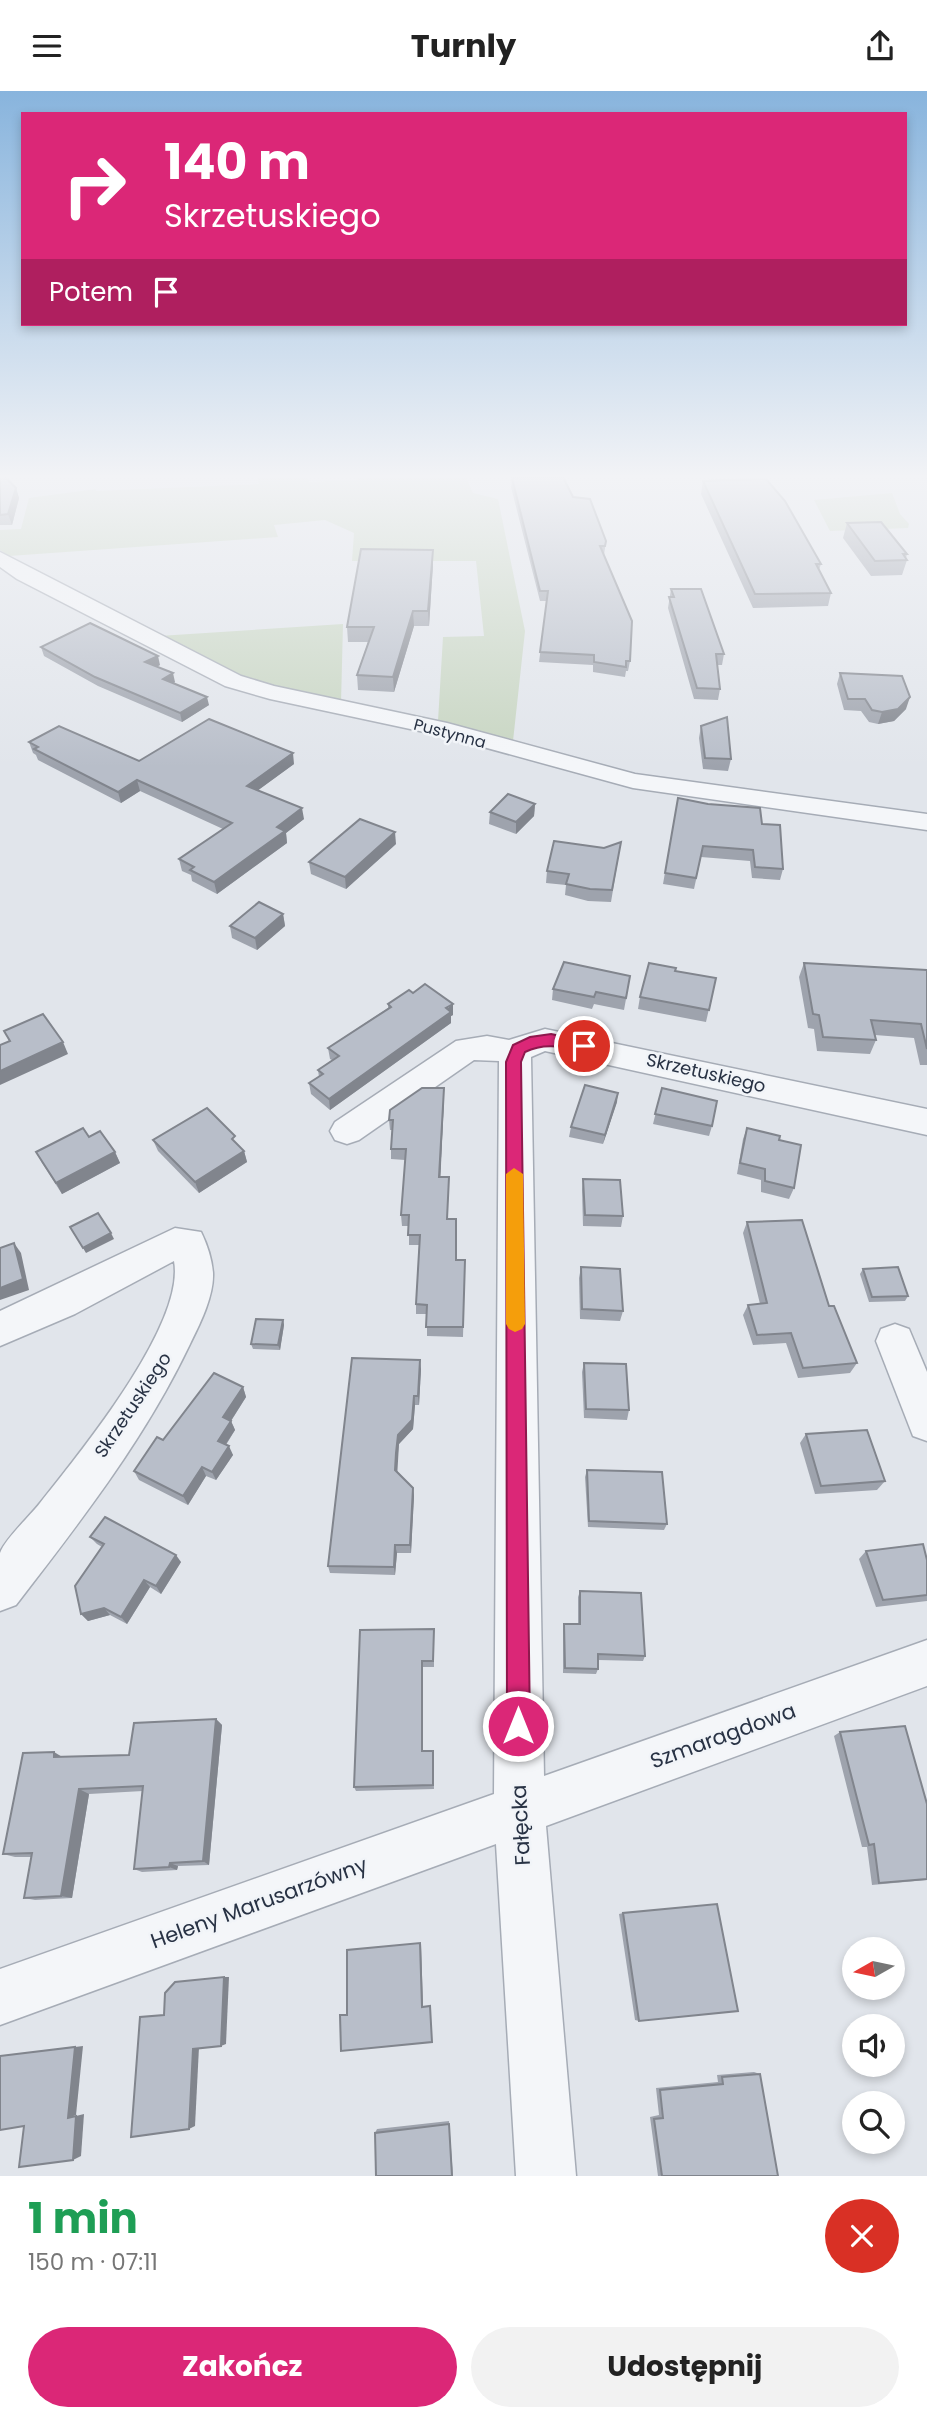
<!DOCTYPE html>
<html lang="pl">
<meta charset="utf-8">
<style>
body{margin:0;font-family:Poppins,sans-serif;background:#f2f2f2;color:#222;height:100vh;display:flex;flex-direction:column;font-size:26px;white-space:nowrap}
*{box-sizing:border-box;margin:0}
p{font-size:23px;color:#767676}
.icon{flex:none;width:38px;height:38px;fill:none;stroke:currentColor;stroke-width:2;stroke-linecap:round;stroke-linejoin:round}
.map{position:relative;height:2085px;overflow:hidden}
.side{display:flex;flex-direction:column;background:#fff;flex:1}
.side>*{flex:none}
.banner{position:absolute;left:21px;top:21px;width:886px;height:214px;border-radius:0px;box-shadow:0 4px 10px #0003;background:#db2777;color:#fff;overflow:hidden}
.needle{width:46px;rotate:261deg}
.fabs{position:absolute;left:842px;top:1846px;display:grid;gap:14px}
.fabs a{display:grid;place-items:center;width:63px;height:63px;border-radius:50%;background:#fff;box-shadow:0 4px 10px #0003;font-size:35px}
.pin{position:absolute;display:grid;place-items:center;width:60px;height:60px;color:#fff;margin:-30px;border:4px solid #fff;border-radius:50%;box-shadow:0 2px 7px #0007}
.me{position:absolute;width:77px;margin:-38px;rotate:0deg;stroke-linejoin:round;filter:drop-shadow(0 0 5px #0008)}
.turn{display:flex;align-items:center;gap:24px;height:147px;padding:0 28px;font-size:32px}
.turn .icon{width:91px;height:91px;stroke-width:2.5}
.turn b{display:block;font-size:49px;line-height:60px}
.then{display:flex;align-items:center;height:66px;padding:0 28px;background:#0003;gap:14px;font-size:26px}
.round{display:grid;place-items:center;flex:none;width:74px;height:74px;border-radius:37px;background:#f2f2f2}
.headline{display:flex;align-items:center;justify-content:space-between;height:119px;padding:0 28px}
h1{font-size:42px;font-weight:700;line-height:52px;color:#1e9e55}
.action{display:flex;gap:14px;margin-top:auto;padding:14px 28px}
.action a{flex:1;height:80px;border-radius:42px;background:#db2777;color:#fff;font-size:28px;font-weight:700;line-height:80px;text-align:center}
.action a+a{background:#f2f2f2;color:#222}
header{display:flex;justify-content:space-between;align-items:center;height:91px;padding:0 28px;background:#fff;font-size:32px;font-weight:700}
.map>svg:first-child{display:block}
.green{fill:#c7d5c1}
.lines{fill:none;stroke-linecap:round;stroke-linejoin:round}
.minor-casing{stroke:#a6acb6;stroke-width:3}
.minor{fill:#f4f6f9;fill-rule:evenodd}
.wall{fill:#9ea3ad}
.shaded-wall{fill:#81858d}
.building{fill:#b8bec9;stroke:#81858d;stroke-width:2}
.route{fill:#db2777;stroke:#8e194d;stroke-width:2}
.slow{fill:#f59e0b}
.labels{text-anchor:middle;stroke-width:5;stroke-linejoin:round;paint-order:stroke}
.far-street-label{font-size:16px;fill:#283244;stroke:#f1f4f8}
.street-label{font-size:18px;fill:#283244;stroke:#f1f4f8}
.near-street-label{font-size:21px;fill:#283244;stroke:#f1f4f8}
</style>
<header><svg class="icon" aria-label="menu" viewBox="0 0 24 24"><path d="M4 6h16M4 12h16M4 18h16"/></svg>Turnly<svg class="icon" aria-label="share" viewBox="0 0 24 24"><path d="M12 15V3M7 8l5-5 5 5M5 13v7h14v-7"/></svg></header>
<div class="map">
<svg width="927" height="2085" viewBox="0 0 927 2085">
<rect width="100%" height="100%" fill="#e1e5eb"/>
<g class="green">
<polygon points="256,384 305,384 309,391 356,389 354,384 465,384 473,402 498,408 525,540 513,650 438,630 443,546 484,545 476,470 352,470 354,442 325,429 274,434 278,446 9,465 0,459 0,439 21,438 29,407 96,398 96,400 259,393"/>
<polygon points="892,402 900,423 909,433 908,437 830,440 814,409"/>
<polygon points="343,533 341,612 232,584 159,545"/>
</g>
<g class="lines">
<g class="minor-casing">
<g id="minor">
<polygon points="0,461 241,585 274,595 447,632 635,683 927,723 927,739 633,697 443,645 270,608 225,595 17,488 0,476"/>
<polygon points="545,938 927,1018 927,1044 545,960 531,966 544,1685 927,1549 927,1595 546,1735 576,2085 516,2085 496,1753 0,1934 0,1878 494,1703 499,970 474,969 359,1049 347,1053 335,1049 330,1040 335,1031 456,950 487,945 509,949"/>
<path d="M175,1137L201,1141C207,1153 212,1169 213,1182C214,1205 200,1233 190,1253C145,1348 80,1431 16,1514L0,1520C0,1507 0,1474 0,1462C5,1448 30,1425 40,1412C79,1363 186,1233 174,1170L75,1223L0,1255V1220Z"/>
<polygon points="895,1233 909,1238 927,1281 927,1350 913,1345 876,1250 881,1238"/>
</g>
</g>
<use href="#minor" class="minor"/>
</g>
<g class="wall">
<polygon points="0,384 16,397 19,407 12,434 0,434"/>
<polygon points="512,387 573,406 606,450 604,464 630,570 628,580 626,580 625,586 593,581 593,574 539,571 547,510 540,510 511,396"/>
<polygon points="703,390 821,473 819,479 831,502 828,515 753,517 701,403"/>
<polygon points="847,432 907,463 906,467 907,469 902,484 871,485 843,447"/>
<polygon points="433,473 429,535 414,535 394,601 358,599 357,584 368,551 348,551 347,536"/>
<polygon points="671,498 724,563 722,574 717,574 720,598 718,609 694,608 668,517"/>
<polygon points="41,556 160,574 156,576 175,591 174,592 209,614 182,631 98,595 44,565"/>
<polygon points="840,582 906,618 894,630 878,633 869,631 861,620 844,619 837,593"/>
<polygon points="701,635 731,668 728,680 703,678 699,647"/>
<polygon points="29,651 139,670 294,673 258,699 304,728 286,742 287,752 217,803 192,790 191,784 182,780 179,768 223,738 140,700 121,712 38,669 36,664 33,662"/>
<polygon points="678,707 762,733 783,778 780,789 752,787 750,770 701,766 694,798 663,793"/>
<polygon points="535,713 534,725 516,743 489,733 490,721"/>
<polygon points="396,753 346,798 311,783 309,771"/>
<polygon points="619,763 611,811 588,810 565,804 566,794 546,792 547,780"/>
<polygon points="283,823 285,835 257,859 232,847 230,835"/>
<polygon points="804,872 927,879 927,974 920,974 914,947 875,944 876,949 870,963 817,960 814,938 808,937 799,886"/>
<polygon points="675,880 716,887 706,931 638,918 640,906"/>
<polygon points="628,897 624,919 594,913 592,918 552,909 553,898"/>
<polygon points="388,913 453,924 451,925 451,932 330,1019 311,1003 309,992 319,986 318,979 332,969 330,968 328,957 388,917"/>
<polygon points="662,997 712,1035 709,1045 653,1033"/>
<polygon points="444,1008 440,1086 449,1096 447,1128 456,1169 465,1169 463,1246 427,1245 427,1223 416,1223 416,1213 419,1154 409,1154 409,1135 402,1135 401,1124 405,1069 391,1068 391,1058 392,1039 390,1039 389,1029"/>
<polygon points="617,1011 603,1053 569,1046 571,1036"/>
<polygon points="747,1037 779,1049 794,1097 789,1108 761,1101 761,1089 737,1083 743,1048"/>
<polygon points="89,1046 115,1061 120,1072 62,1103 42,1072 36,1061"/>
<polygon points="153,1049 237,1054 244,1060 247,1071 199,1102 158,1060"/>
<polygon points="583,1088 623,1125 621,1136 583,1135 582,1099"/>
<polygon points="747,1131 829,1215 857,1272 850,1282 798,1287 786,1252 753,1254 743,1224 748,1214 760,1213 743,1142"/>
<polygon points="581,1176 623,1220 620,1230 580,1228 579,1187"/>
<polygon points="863,1178 908,1205 905,1210 869,1211 860,1183"/>
<polygon points="283,1229 284,1234 280,1259 253,1258 251,1253"/>
<polygon points="584,1272 629,1319 627,1329 584,1327 582,1281"/>
<polygon points="421,1278 419,1314 415,1314 413,1338 399,1353 397,1371 397,1380 413,1397 414,1405 411,1462 397,1462 395,1484 330,1482 328,1475"/>
<polygon points="243,1296 246,1306 231,1330 235,1339 226,1354 233,1364 216,1389 206,1385 188,1414 139,1389 134,1380 163,1349"/>
<polygon points="806,1343 885,1390 877,1399 815,1403 800,1352"/>
<polygon points="587,1379 667,1433 664,1439 588,1436 585,1386"/>
<polygon points="90,1446 181,1471 161,1503 150,1496 127,1533 110,1524 88,1530 81,1523 102,1456 97,1453"/>
<polygon points="866,1460 927,1504 927,1510 876,1516 859,1468"/>
<polygon points="580,1500 645,1565 643,1570 598,1569 598,1578 596,1583 563,1582 563,1539 564,1533 578,1533 578,1506"/>
<polygon points="434,1545 434,1576 423,1576 423,1660 433,1660 434,1698 356,1700 354,1696"/>
<polygon points="216,1628 222,1634 209,1774 178,1775 177,1779 142,1781 134,1778 143,1700 89,1703 72,1807 35,1809 24,1807 32,1766 15,1766 3,1763 63,1666 129,1664"/>
<polygon points="840,1641 927,1713 927,1789 872,1794 867,1756 862,1756 834,1645"/>
<polygon points="623,1822 639,1930 635,1929 619,1823"/>
<polygon points="754,1981 760,1983 778,2085 658,2085 650,2026 659,2024 656,1997 718,1991 717,1984"/>
<polygon points="449,2030 453,2085 375,2042 377,2038"/>
</g>
<g class="shaded-wall">
<polygon points="16,397 19,407 12,434 8,423"/>
<polygon points="433,459 433,473 429,535 428,520"/>
<polygon points="413,520 414,535 394,601 393,586"/>
<polygon points="158,565 160,574 148,580 145,571"/>
<polygon points="173,582 175,591 165,597 163,588"/>
<polygon points="207,606 209,614 182,631 180,622"/>
<polygon points="910,606 906,618 894,630 878,633 882,621"/>
<polygon points="293,662 294,673 249,706 247,695"/>
<polygon points="137,689 140,700 121,712 118,701"/>
<polygon points="535,713 534,725 516,743 516,731"/>
<polygon points="302,717 304,728 286,742 287,752 217,803 214,791 277,736"/>
<polygon points="395,741 396,753 346,798 345,786"/>
<polygon points="283,823 285,835 257,859 255,847"/>
<polygon points="453,913 453,924 451,925 451,932 330,1019 329,1008"/>
<polygon points="63,951 68,963 0,994 0,980"/>
<polygon points="444,997 444,1008 440,1096 439,1086"/>
<polygon points="618,1002 617,1011 603,1053 605,1044"/>
<polygon points="244,1060 247,1071 199,1102 195,1091"/>
<polygon points="115,1061 120,1072 62,1103 56,1092"/>
<polygon points="111,1142 114,1148 86,1162 83,1157"/>
<polygon points="14,1152 21,1162 29,1199 0,1209 0,1197"/>
<polygon points="283,1229 284,1234 280,1259 278,1254"/>
<polygon points="420,1269 421,1278 419,1314 418,1305"/>
<polygon points="243,1296 246,1306 227,1336 223,1326"/>
<polygon points="414,1305 415,1314 413,1338 399,1353 397,1387 395,1379 398,1344"/>
<polygon points="231,1330 235,1339 222,1359 218,1350"/>
<polygon points="229,1355 233,1364 216,1389 212,1381"/>
<polygon points="202,1376 206,1385 188,1414 183,1405"/>
<polygon points="413,1397 414,1405 411,1462 410,1454"/>
<polygon points="395,1454 397,1462 395,1484 394,1476"/>
<polygon points="176,1464 181,1471 161,1503 156,1495"/>
<polygon points="144,1489 150,1496 127,1533 121,1526"/>
<polygon points="104,1517 110,1524 88,1530 81,1523"/>
<polygon points="422,1570 423,1576 423,1664 422,1660"/>
<polygon points="216,1628 222,1634 209,1774 203,1770"/>
<polygon points="54,1661 64,1667 54,1666"/>
<polygon points="79,1698 89,1703 72,1807 61,1805"/>
<polygon points="170,1772 178,1775 177,1779 169,1776"/>
<polygon points="420,1852 421,1853 423,1915 422,1916"/>
<polygon points="224,1886 229,1886 226,1953 221,1955"/>
<polygon points="83,1955 76,2024 68,2027 75,1956"/>
<polygon points="199,1956 195,2035 189,2038 193,1958"/>
<polygon points="84,2023 81,2065 73,2069 76,2025"/>
</g>
<g class="building">
<polygon points="0,384 3,384 16,397 8,423 0,424"/>
<polygon points="563,386 573,406 590,408 606,450 605,455 600,455 632,530 630,570 626,570 626,576 594,571 594,564 540,561 548,500 540,500 512,387"/>
<polygon points="766,388 785,410 821,473 816,473 831,502 755,503 703,390"/>
<polygon points="881,431 907,463 903,463 907,469 875,470 847,432"/>
<polygon points="361,458 433,459 428,520 413,520 393,586 357,584 374,536 347,536"/>
<polygon points="671,498 701,498 724,563 716,563 720,598 697,597 669,506 674,506"/>
<polygon points="90,532 158,565 145,571 173,582 163,588 207,606 180,622 95,586 41,556"/>
<polygon points="840,582 902,585 910,606 898,618 882,621 872,619 865,608 848,608"/>
<polygon points="727,626 731,668 705,667 701,635"/>
<polygon points="209,628 293,662 247,695 302,717 277,736 285,740 214,791 190,779 194,776 179,768 232,732 137,689 118,701 34,658 38,656 29,651 59,635 139,670"/>
<polygon points="508,703 535,713 516,731 490,721"/>
<polygon points="678,707 708,713 760,717 762,733 780,734 783,778 755,776 753,759 703,755 696,787 665,782"/>
<polygon points="360,728 395,741 345,786 309,771"/>
<polygon points="554,750 604,757 621,751 612,799 590,798 566,793 569,783 547,780"/>
<polygon points="259,811 283,823 255,847 230,835"/>
<polygon points="564,871 630,885 626,907 596,901 594,906 553,898"/>
<polygon points="649,872 676,877 675,880 716,887 709,919 640,906"/>
<polygon points="804,872 927,879 927,958 921,933 871,929 876,949 823,946 819,924 813,923"/>
<polygon points="425,893 453,913 446,917 451,921 329,1008 309,992 323,983 318,979 339,965 328,957 391,916 388,913 409,899 413,902"/>
<polygon points="43,923 63,951 0,980 0,954 10,950 4,940"/>
<polygon points="585,994 618,1002 605,1044 571,1036"/>
<polygon points="422,997 444,997 439,1086 449,1086 447,1128 456,1128 456,1169 465,1169 463,1236 426,1236 427,1214 416,1213 420,1144 408,1144 409,1124 401,1124 406,1058 391,1058 393,1029 389,1029 390,1019"/>
<polygon points="662,997 717,1010 712,1035 655,1023"/>
<polygon points="207,1017 235,1045 232,1048 244,1060 195,1091 153,1049"/>
<polygon points="83,1037 89,1046 100,1040 115,1061 56,1092 36,1061"/>
<polygon points="747,1037 780,1045 779,1049 801,1054 794,1097 765,1090 765,1078 740,1072"/>
<polygon points="583,1088 620,1089 623,1125 585,1124"/>
<polygon points="98,1122 111,1142 83,1157 70,1136"/>
<polygon points="802,1129 829,1215 834,1215 857,1272 803,1277 791,1242 757,1244 748,1214 767,1212 747,1131"/>
<polygon points="14,1152 23,1188 0,1197 0,1157"/>
<polygon points="581,1176 620,1178 623,1220 582,1218"/>
<polygon points="898,1176 908,1205 872,1206 863,1178"/>
<polygon points="256,1228 283,1229 278,1254 251,1253"/>
<polygon points="352,1267 420,1269 418,1305 414,1305 412,1329 398,1344 396,1362 395,1379 413,1397 410,1454 395,1454 394,1476 328,1475"/>
<polygon points="584,1272 626,1273 629,1319 586,1318"/>
<polygon points="214,1282 243,1296 223,1326 231,1330 218,1350 229,1355 212,1381 202,1376 183,1405 134,1380 157,1346 163,1349"/>
<polygon points="867,1339 885,1390 821,1395 806,1343"/>
<polygon points="587,1379 662,1381 667,1433 589,1430"/>
<polygon points="105,1426 176,1464 156,1495 144,1489 121,1526 104,1517 81,1523 75,1495 104,1453 90,1446"/>
<polygon points="923,1453 927,1469 927,1504 883,1509 866,1460"/>
<polygon points="580,1500 641,1502 645,1565 598,1563 598,1578 565,1577 564,1533 580,1533"/>
<polygon points="434,1538 433,1570 422,1570 422,1660 433,1660 433,1694 354,1696 360,1539"/>
<polygon points="216,1628 203,1770 170,1772 169,1776 134,1778 143,1695 79,1698 61,1805 24,1807 32,1762 3,1763 23,1662 54,1661 54,1666 129,1664 134,1632"/>
<polygon points="905,1635 927,1713 927,1788 879,1792 874,1753 869,1754 840,1641"/>
<polygon points="717,1813 738,1920 639,1930 623,1822"/>
<polygon points="420,1852 422,1916 430,1915 432,1951 341,1960 340,1924 347,1924 347,1859"/>
<polygon points="224,1886 221,1955 193,1958 189,2038 131,2046 140,1926 164,1924 165,1902 175,1891"/>
<polygon points="75,1956 68,2027 76,2025 73,2069 19,2076 24,2035 0,2039 0,1965"/>
<polygon points="760,1983 778,2085 662,2085 654,2028 663,2027 660,1999 723,1993 722,1986"/>
<polygon points="449,2033 452,2085 376,2085 375,2042"/>
</g>
<linearGradient id="sky" x2="0" y2="1"><stop stop-color="#88b4dd"/><stop offset="0.57" stop-color="#f2f3f6"/><stop offset="1" stop-color="#f2f3f6" stop-opacity="0"/></linearGradient>
<rect width="927" height="676" fill="url(#sky)"/>
<path class="route" d="M551,943L584,950L591,955L584,960C563,956 545,951 525,961L521,971L530,1635L526,1643L518,1646L510,1643L507,1635L506,971L513,954L530,946Z"/>
<polygon class="slow" points="514,1077 523,1083 525,1233 522,1238 515,1241 509,1238 506,1233 506,1083"/>
<g class="labels">
<g class="far-street-label">
<text transform="translate(450 642) rotate(15)" y="6">Pustynna</text>
</g>
<g class="street-label">
<text transform="translate(706 982) rotate(13)" y="6">Skrzetuskiego</text>
<text transform="translate(133 1314) rotate(-56)" y="6">Skrzetuskiego</text>
</g>
<g class="near-street-label">
<text transform="translate(723 1645) rotate(-20)" y="7">Szmaragdowa</text>
<text transform="translate(521 1734) rotate(-93)" y="7">Fałęcka</text>
<text transform="translate(259 1812) rotate(-20)" y="7">Heleny Marusarzówny</text>
</g>
</g>
</svg>
<div class="fabs">
<a><svg class="needle" viewBox="-14 -14 28 28"><path d="M0-13l5 13h-10z" fill="#e53935"/><path d="M0 13l5-13h-10z" fill="#767676"/></svg></a>
<a><svg class="icon" aria-label="sound" viewBox="0 0 24 24"><path d="M4 9h4l5-4v14l-5-4H4zM17 9q2 3 0 6"/></svg></a>
<a><svg class="icon" aria-label="search" viewBox="0 0 24 24"><circle cx="10" cy="10" r="6"/><path d="M15 15l6 6"/></svg></a>
</div>
<div class="pin" style="left:584px;top:955px;background:#d93025"><svg class="icon" aria-label="arrive" viewBox="0 0 24 24"><path d="M6 21V4h12l-3 4 3 4H6"/></svg></div>
<svg class="me" style="left:518px;top:1635px" viewBox="-20 -20 40 40"><circle r="17" fill="#db2777" stroke="#fff" stroke-width="3"/><path d="M0-11L8 9 0 5-8 9z" fill="#fff"/></svg>
<div class="banner">
<div class="turn"><svg class="icon" aria-label="right" viewBox="0 0 24 24"><path d="M7 20v-9h11M14 6l5 5-5 5"/></svg><div><b>140 m</b>Skrzetuskiego</div></div>
<div class="then">Potem<svg class="icon" aria-label="arrive" viewBox="0 0 24 24"><path d="M6 21V4h12l-3 4 3 4H6"/></svg></div>
</div>
</div>
<section class="side">
<div class="headline"><div><h1>1 min</h1><p>150 m · 07:11</p></div><a class="round" style="background:#d93025;color:#fff"><svg class="icon" aria-label="close" viewBox="0 0 24 24"><path d="M6 6l12 12M18 6L6 18"/></svg></a></div>
<div class="action"><a>Zakończ</a><a>Udostępnij</a></div>
</section>
